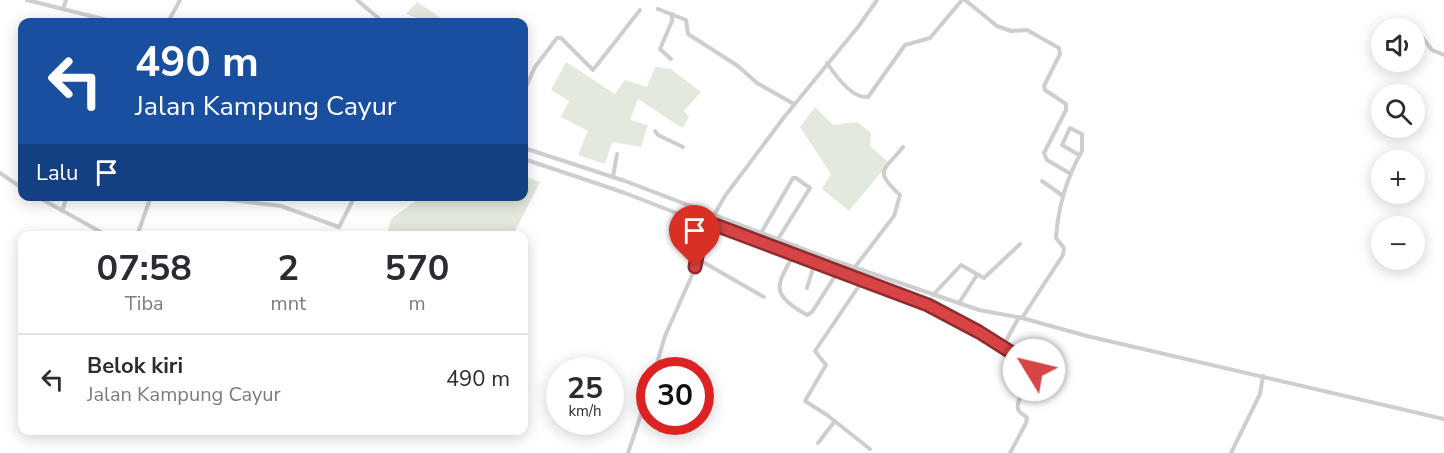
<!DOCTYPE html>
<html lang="id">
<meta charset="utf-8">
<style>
body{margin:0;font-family:"Nunito Sans",sans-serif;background:#f2f2f3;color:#2b2b33;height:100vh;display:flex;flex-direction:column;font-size:22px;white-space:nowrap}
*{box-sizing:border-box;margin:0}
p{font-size:20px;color:#7c7c81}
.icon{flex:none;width:33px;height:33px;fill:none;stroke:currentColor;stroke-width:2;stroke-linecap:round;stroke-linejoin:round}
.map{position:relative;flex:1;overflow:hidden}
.drawer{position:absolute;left:18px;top:231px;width:510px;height:204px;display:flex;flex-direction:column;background:#fff;border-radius:12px;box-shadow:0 3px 15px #0003}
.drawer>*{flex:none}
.guide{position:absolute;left:18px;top:18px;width:510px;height:183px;border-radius:12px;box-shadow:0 3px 15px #0003;background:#1a4fa0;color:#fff;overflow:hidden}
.buttons{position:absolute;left:1371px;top:18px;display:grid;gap:12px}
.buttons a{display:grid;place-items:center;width:54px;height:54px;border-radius:50%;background:#fff;box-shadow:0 3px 15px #0003;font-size:30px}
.speed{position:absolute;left:546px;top:357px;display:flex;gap:12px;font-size:30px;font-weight:700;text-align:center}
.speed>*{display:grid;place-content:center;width:78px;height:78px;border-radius:50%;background:#fff;box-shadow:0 3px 15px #0003;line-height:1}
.speed small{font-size:15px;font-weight:400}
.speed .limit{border:9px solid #d22;background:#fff;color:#111}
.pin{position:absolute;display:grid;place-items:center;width:51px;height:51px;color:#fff;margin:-62px -26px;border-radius:50% 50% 50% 0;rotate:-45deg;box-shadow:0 0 6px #0007}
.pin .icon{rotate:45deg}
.me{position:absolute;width:66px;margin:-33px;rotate:306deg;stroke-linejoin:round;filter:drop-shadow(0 0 4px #0008)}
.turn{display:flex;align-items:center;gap:21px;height:126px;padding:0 18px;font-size:27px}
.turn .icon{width:78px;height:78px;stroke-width:2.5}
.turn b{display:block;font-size:42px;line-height:51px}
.then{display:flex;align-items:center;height:57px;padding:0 18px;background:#0003;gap:12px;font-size:22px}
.eta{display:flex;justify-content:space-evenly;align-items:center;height:102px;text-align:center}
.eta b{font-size:36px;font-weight:700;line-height:42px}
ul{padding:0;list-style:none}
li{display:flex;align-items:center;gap:18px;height:90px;padding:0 18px;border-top:2px solid #e1e1e2}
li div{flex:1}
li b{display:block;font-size:22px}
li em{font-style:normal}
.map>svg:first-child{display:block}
.green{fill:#e3e9dd}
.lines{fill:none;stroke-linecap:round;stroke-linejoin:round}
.street{stroke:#cecece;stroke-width:4}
.route-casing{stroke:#8c2c2d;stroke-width:15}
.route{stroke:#d74445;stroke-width:10}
</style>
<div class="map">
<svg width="1444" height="453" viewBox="0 0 1444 453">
<rect width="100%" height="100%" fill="#fff"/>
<g class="green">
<polygon points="417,2 447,22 427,22 406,14"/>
<polygon points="566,62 615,94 625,80 647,87 655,67 671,69 701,92 684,111 689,117 682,128 638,99 630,120 648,125 641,147 612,142 605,164 578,155 588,131 561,117 569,101 551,90"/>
<polygon points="815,107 833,125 857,122 871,133 870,146 889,163 849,211 822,189 831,174 800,127"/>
<polygon points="524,176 540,182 513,235 387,235 391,219 421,197 524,196"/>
</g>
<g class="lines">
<g class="street">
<polyline points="27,0 115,22"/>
<polyline points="357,0 383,22"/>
<polyline points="965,0 997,26 1011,31 1027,30 1059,48 1060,54 1044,86 1045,90 1066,104 1066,110 1044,153 1047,160 1071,174"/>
<polyline points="63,9 66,0"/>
<polyline points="658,9 686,20 688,34 738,66 757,83 794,104"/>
<polyline points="168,22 180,0"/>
<polyline points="1422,37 1432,50 1444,55"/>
<polyline points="671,59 660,49 672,21 672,14"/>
<path d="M827,63C835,75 852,99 868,97L905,45L930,38L962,0"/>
<polyline points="524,91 535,67 557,38 561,38 593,70 640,10"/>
<polyline points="655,131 658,135 683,147"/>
<polyline points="524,148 625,181 827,258 979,310 1022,318 1087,336 1444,419"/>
<path d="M524,159L625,193L702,223L728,229L928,305L979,332L1033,366C1035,379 1012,401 1019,411C1021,414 1025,415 1027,418L1026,423L1010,453"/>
<polyline points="0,173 22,188"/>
<polyline points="613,177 617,154"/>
<polyline points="1042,181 1063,196"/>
<polyline points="36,196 108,236"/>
<polyline points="199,196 281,206 339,227 355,196"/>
<polyline points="62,211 67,196"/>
<polyline points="761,233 793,178 796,178 810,188 778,239"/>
<polyline points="137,236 151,196"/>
<path d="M797,246C784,280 761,290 807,315L812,312L839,270"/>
<polyline points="696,258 764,297"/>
<path d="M855,267L894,216L900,195C873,170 884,171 903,147"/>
<polyline points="863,280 815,351 826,365 805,401 827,415 870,449"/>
<polyline points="807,288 815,262"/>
<polyline points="933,295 961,265 984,278 1020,244"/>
<polyline points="959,303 977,275"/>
<path d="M1022,318L1063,255L1064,248L1056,238C1058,208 1067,177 1082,151V134L1070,128L1062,145L1079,155"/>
<polyline points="1002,348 1019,317"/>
<polyline points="655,370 665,336 693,273 700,240 725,196 785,116 858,27 877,0"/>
<polyline points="818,443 835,421"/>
<polyline points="628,453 650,388"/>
<polyline points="1231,453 1260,394 1263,376"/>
</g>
</g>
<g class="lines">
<g class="route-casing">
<polyline id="route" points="695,267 700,240 711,224 718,226 928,305 979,332 1033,366 1034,370"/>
</g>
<use href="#route" class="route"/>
</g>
</svg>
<div class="buttons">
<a><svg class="icon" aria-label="sound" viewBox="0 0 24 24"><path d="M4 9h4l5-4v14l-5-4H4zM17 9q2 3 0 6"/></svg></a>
<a><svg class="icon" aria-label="search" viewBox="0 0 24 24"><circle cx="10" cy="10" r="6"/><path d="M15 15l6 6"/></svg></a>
<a>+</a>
<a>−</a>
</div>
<div class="speed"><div>25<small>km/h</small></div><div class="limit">30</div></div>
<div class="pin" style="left:695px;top:267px;background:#d93025"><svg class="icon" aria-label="arrive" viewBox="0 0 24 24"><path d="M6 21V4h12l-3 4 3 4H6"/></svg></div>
<svg class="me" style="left:1034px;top:370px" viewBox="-20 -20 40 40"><circle r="19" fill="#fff"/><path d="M0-13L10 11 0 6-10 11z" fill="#d74445"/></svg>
<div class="guide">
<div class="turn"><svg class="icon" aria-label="left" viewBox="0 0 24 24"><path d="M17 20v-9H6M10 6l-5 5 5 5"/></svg><div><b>490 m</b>Jalan Kampung Cayur</div></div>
<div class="then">Lalu<svg class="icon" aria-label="arrive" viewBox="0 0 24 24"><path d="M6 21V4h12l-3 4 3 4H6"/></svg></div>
</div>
<section class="drawer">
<div class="eta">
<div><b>07:58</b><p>Tiba</p></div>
<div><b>2</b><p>mnt</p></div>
<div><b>570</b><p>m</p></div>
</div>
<ul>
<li><svg class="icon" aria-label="left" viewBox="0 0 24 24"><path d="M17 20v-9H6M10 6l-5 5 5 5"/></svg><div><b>Belok kiri</b><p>Jalan Kampung Cayur</p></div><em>490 m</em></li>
</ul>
</section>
</div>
